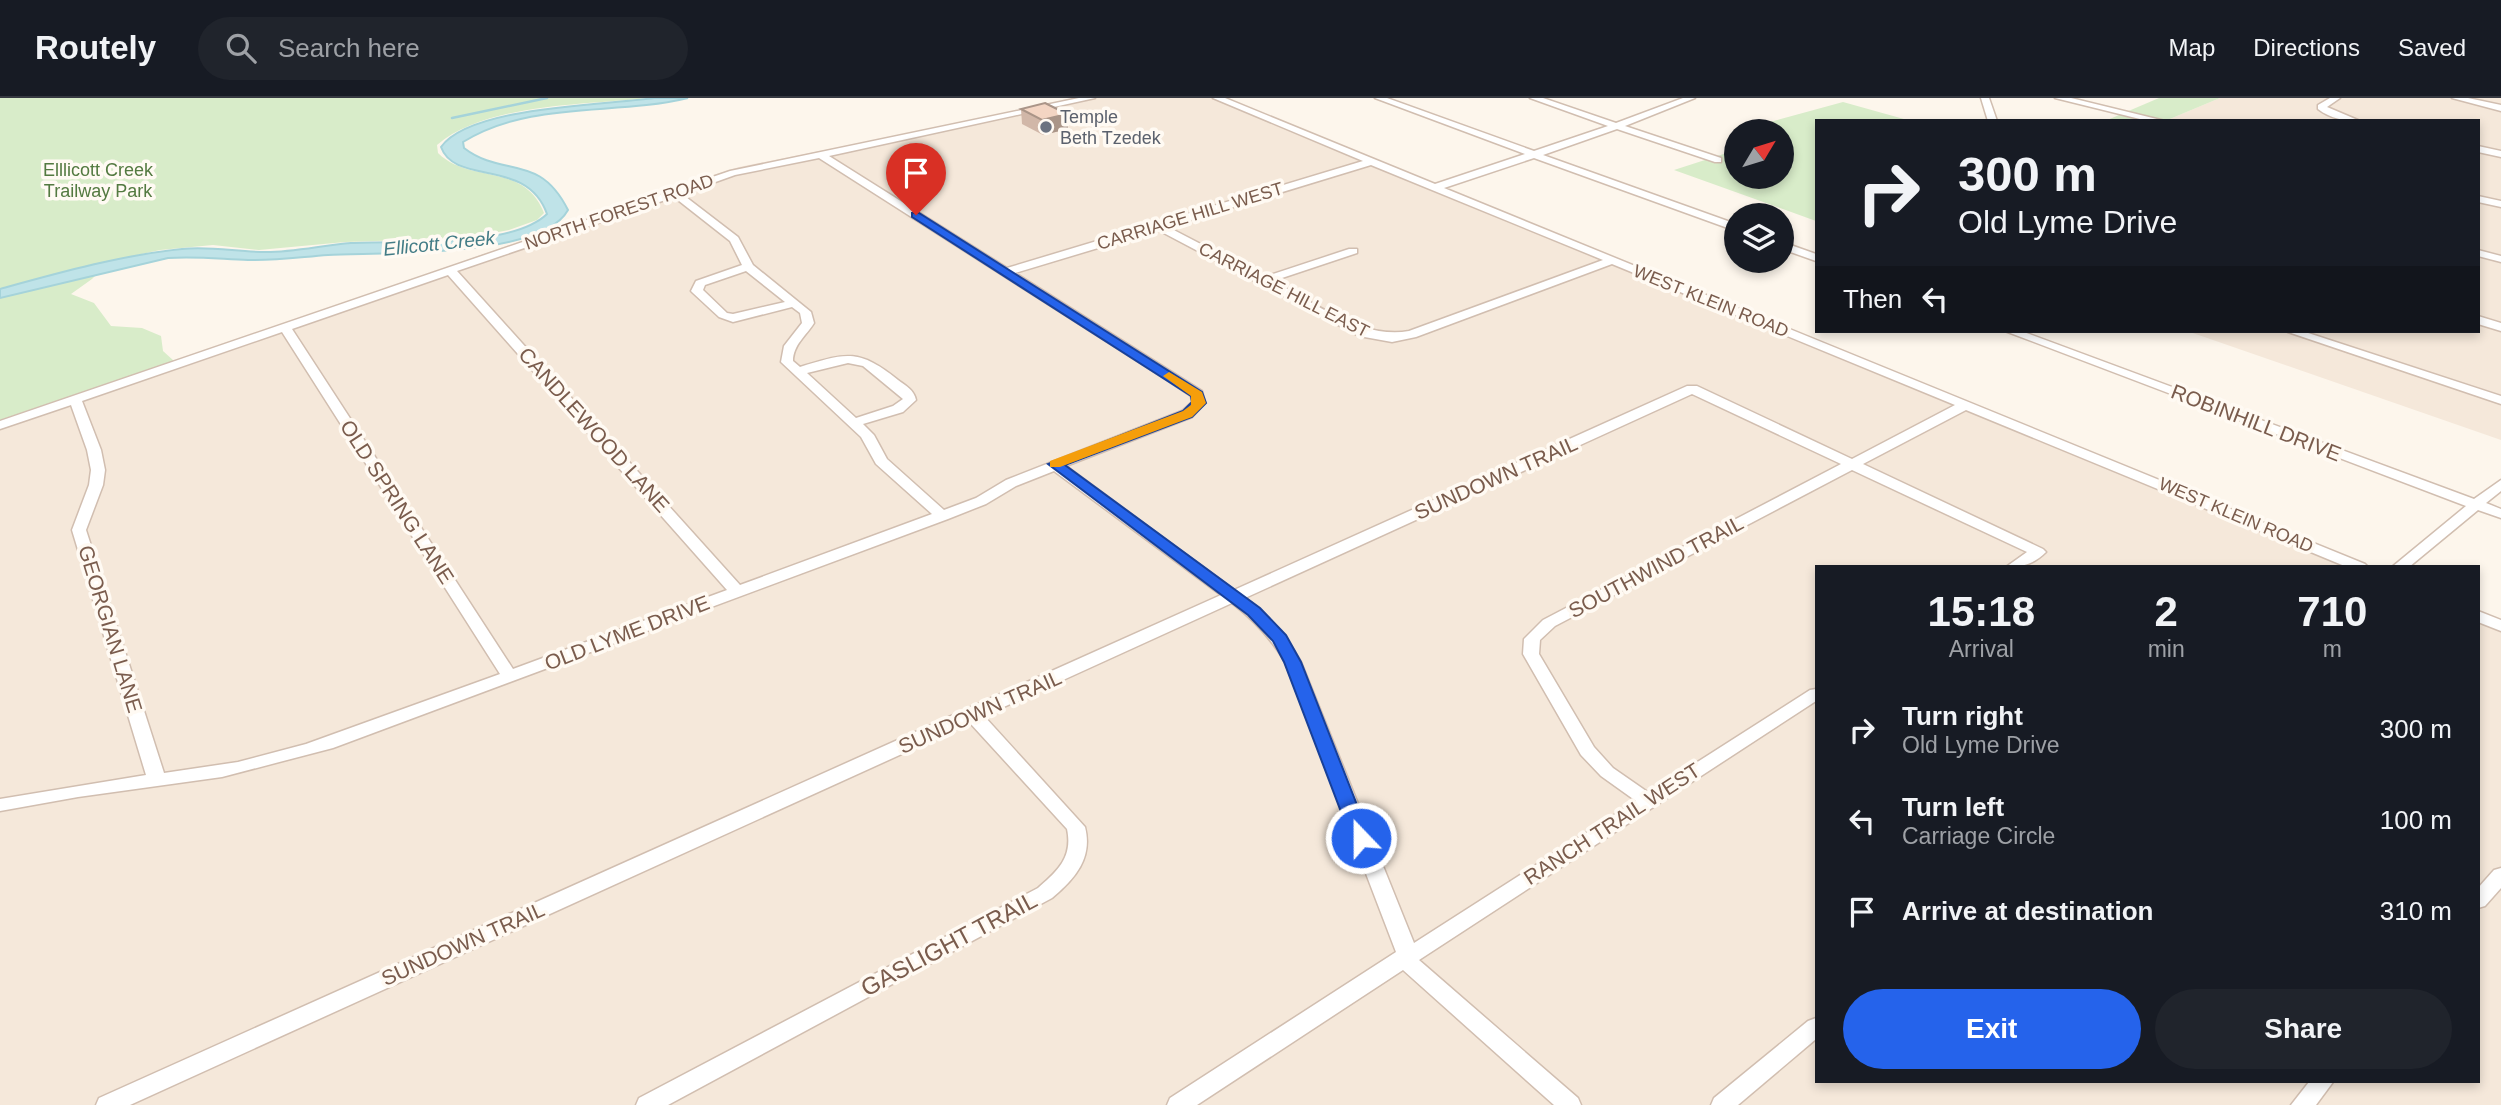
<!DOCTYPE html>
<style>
body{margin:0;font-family:Arial,sans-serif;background:#20242c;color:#f1f3f6;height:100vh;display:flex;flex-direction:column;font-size:26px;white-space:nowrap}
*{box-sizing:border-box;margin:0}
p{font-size:23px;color:#9ea1a6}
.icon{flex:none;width:38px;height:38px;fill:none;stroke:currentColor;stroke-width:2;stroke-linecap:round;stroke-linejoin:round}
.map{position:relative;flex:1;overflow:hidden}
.drawer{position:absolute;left:1815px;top:467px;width:665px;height:518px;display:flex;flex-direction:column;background:#171b24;border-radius:0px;box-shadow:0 4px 10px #0003}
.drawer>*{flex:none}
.top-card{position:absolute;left:1815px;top:21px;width:665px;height:214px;border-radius:0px;box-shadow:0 4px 10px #0003;background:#171b24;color:#f1f3f6;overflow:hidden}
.needle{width:46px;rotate:52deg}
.tools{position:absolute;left:1724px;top:21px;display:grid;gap:14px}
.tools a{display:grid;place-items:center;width:70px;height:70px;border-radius:50%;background:#171b24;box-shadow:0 4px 10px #0003;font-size:35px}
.pin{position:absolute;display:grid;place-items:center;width:60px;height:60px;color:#fff;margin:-72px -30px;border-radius:50% 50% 50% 0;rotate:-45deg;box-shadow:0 0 7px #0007}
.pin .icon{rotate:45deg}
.me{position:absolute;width:77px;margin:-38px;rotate:338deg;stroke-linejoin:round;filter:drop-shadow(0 0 5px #0008)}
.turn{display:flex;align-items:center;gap:24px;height:147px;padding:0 28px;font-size:32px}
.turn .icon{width:91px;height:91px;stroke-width:2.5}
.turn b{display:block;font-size:49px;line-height:60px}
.then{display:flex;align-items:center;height:66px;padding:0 28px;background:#0003;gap:14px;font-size:26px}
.eta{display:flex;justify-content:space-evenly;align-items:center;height:119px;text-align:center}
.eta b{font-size:42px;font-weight:600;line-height:49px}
.cta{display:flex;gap:14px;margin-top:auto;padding:14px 28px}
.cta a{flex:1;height:80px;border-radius:42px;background:#2563eb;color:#fff;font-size:28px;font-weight:600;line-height:80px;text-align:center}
.cta a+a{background:#20242c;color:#f1f3f6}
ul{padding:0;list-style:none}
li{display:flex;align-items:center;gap:21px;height:91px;padding:0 28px}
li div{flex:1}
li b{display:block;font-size:26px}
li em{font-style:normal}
header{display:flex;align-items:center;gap:42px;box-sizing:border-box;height:98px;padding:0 35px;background:#171b24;border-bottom:2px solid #363941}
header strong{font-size:33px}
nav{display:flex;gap:38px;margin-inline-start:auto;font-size:24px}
.search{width:490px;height:63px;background:#20242c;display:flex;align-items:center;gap:18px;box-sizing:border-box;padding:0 24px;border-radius:38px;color:#9ea1a6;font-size:26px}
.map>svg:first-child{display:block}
.residential{fill:#f5e8da}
.green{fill:#d8ecc9}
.water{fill:#bfe3e8;stroke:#a5d3da;stroke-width:2}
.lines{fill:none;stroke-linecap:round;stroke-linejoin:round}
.stream{stroke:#a5d3da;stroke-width:2.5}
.minor-casing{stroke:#d1beb0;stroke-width:3}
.minor{fill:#fff;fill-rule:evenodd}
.wall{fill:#d1b7a8}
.shaded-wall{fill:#aa9588}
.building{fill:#f3d5c3;stroke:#aa9588;stroke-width:2}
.route{fill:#2563eb;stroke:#184099;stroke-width:2}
.slow{fill:#f59e0b}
.worship-dot{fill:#6b7280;stroke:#fffaf3;stroke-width:2.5}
.labels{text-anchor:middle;stroke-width:7;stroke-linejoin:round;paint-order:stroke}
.far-worship-label{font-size:18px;fill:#5b616d;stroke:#fffaf3;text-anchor:start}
.far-park-label{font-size:18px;fill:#537a41;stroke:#fffaf3}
.far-street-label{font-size:18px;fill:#7a5c4d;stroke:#fffaf3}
.far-water-label{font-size:19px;font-style:italic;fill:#437c86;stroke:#fffaf3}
.street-label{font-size:21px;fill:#7a5c4d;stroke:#fffaf3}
.near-street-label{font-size:24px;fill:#7a5c4d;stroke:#fffaf3}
</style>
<header>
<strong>Routely</strong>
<div class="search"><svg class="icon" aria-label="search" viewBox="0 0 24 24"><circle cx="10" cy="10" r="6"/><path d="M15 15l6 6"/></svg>Search here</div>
<nav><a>Map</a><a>Directions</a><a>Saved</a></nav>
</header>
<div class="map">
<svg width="2501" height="1007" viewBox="0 0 2501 1007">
<rect width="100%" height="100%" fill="#fdf6ec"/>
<g class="residential">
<polygon points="1088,0 1215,0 2344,469 1816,469 1816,984 2478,984 2478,525 2501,534 2501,1007 0,1007 0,327 642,100 739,69"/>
<polygon points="2220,0 2501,0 2501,342 2187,233 2478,233 2478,23 2165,23"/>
</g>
<g class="green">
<path d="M0,0H648C587,7 486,5 437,47L438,55C469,86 524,64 544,115L537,122L509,132L467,140L345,144L259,152L213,147L160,152L110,163L92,181L71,196L94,205L111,228L142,230L161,238L163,253L174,263L0,322Z"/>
<polygon points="2159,0 2220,0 2165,23 2105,23"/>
<polygon points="1843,4 1911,23 1816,23 1816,123 1674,72 1736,52 1736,79 1782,79 1782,33 1737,33"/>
</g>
<path class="water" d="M654,0H688C615,18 531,2 463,44L464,50C503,80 539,54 568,112C541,161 380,154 328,157C301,159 275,163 248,162C220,161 196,158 168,160L0,200V191C58,175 122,157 182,151C211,148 237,154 266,154C295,154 323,147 351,145C402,142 510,151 547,116C527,59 455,88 441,49C470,8 606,7 654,0Z"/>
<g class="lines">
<polyline class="stream" points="452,20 547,0"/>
<g class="minor-casing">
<g id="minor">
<path d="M1079,0H1095L829,58L1007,170L1363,63L1213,0H1225L1435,86L1525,56L1375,0H1387L1534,53L1608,28L1530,0H1543L1616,25L1683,0H1695L1625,28L1721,60V64H1715L1617,31L1543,57L1736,126V133L1534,60L1444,90L2365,466L2368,469H2347L1966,312L1863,366L2043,451L2046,454C2034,466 2023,469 2006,469L2027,454L1852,372L1555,528L1540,542L1539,556L1594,649L1613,670L1649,695L1810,592L1816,591V603L1419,862L1578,1000L1581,1007H1554L1403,872L1197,1007H1167L1170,1000L1396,854L1285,564C1271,540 1254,522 1232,505L984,618L1085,729C1093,760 1075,781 1052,800L668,1007H636L639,1000L1038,790C1058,773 1073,759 1067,731L970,625L130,1007H96L99,1000L1221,497L1054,373L1016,388L986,406L948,421L333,650L222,679L78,699L0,713V701L146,677L72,432L89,387L91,372L87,352L71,307L0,331V323L730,73ZM819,60L1167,282L1191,298L1192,304L1182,313L1006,382L976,400L944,412L887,361L874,337L863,326L903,314L916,302C914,292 906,288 898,282C858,250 846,255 800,269L793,263C793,247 806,238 814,225L811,214L753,167L738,139L682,96L735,77ZM1371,67L1603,162L1409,233C1363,242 1313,204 1273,183L1357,155V151H1349L1264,179L1168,129ZM674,99L730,143L742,167L696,183L691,193L693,195L719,219L733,224L792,209L800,215L802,225L784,248L781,264L861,339L876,366L932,416L740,487L457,173ZM1158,132L1359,238L1392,244L1416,239L1612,166L1955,307L1852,361L1697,288H1687L1234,492L1066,368L1192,319L1205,305L1202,293L1015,175ZM746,173L785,204L733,216L727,215L703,192L705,187ZM448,177L727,492L513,571L292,231ZM282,234L500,576L306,646L238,664L164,675L86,432L103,387L105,372L101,352L82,303ZM848,265L863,268L903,301L893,308L856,320L807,275ZM1692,296L1841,366L1543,522L1524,541L1523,556L1581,657L1601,678L1636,703L1414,845L1301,564C1286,538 1269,517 1245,500Z"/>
<polygon points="1981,0 1989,0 1997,23 1988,23"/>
<polygon points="2055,0 2071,0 2165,23 2148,23"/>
<path d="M2330,0H2340L2327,9L2360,23C2345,23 2331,21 2318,11V7Z"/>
<polygon points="2452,0 2468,0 2501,7 2501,13"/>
<polygon points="2478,48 2501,53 2501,59 2478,54"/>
<polygon points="2478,98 2501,103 2501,109 2478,104"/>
<polygon points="1782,144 1816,156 1816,163 1782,151"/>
<polygon points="2478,152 2501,158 2501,164 2478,158"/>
<polygon points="2478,218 2501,225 2501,233 2478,226"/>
<polygon points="2005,233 2021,233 2474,401 2501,382 2501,393 2486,405 2501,411 2501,420 2478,412 2409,469 2392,469 2466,408"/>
<polygon points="2285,233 2302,233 2501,298 2501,306"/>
<polygon points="2478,513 2501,522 2501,533 2478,524"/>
<polygon points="2501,770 2501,790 2485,808 2478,810 2478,790 2494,772"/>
<polygon points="1816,920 1816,941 1738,1007 1711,1007 1714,1000 1808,923"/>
<polygon points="2309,984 2333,984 2316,1007 2291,1007"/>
</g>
</g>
<use href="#minor" class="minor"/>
</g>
<polygon class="wall" points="1021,11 1068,31 1043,37 1022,26"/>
<polygon class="shaded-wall" points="1067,16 1068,31 1043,37 1042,22"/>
<polygon class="building" points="1045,5 1067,16 1042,22 1021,11"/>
<polygon class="route" points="912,115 919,115 1202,294 1206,305 1192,319 1065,367 1260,510 1286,537 1301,564 1370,740 1368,745 1354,745 1351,740 1284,564 1273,543 1248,517 1048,366 1183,313 1192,304 1191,298 912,119"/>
<polygon class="slow" points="1169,274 1202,294 1206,305 1192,319 1060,369 1050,369 1050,363 1183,313 1191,307 1191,298 1163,278"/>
<circle class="worship-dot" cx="1046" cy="29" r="7"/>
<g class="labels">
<g class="far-worship-label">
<text x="1060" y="25">Temple<tspan x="1060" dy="21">Beth Tzedek</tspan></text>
</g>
<g class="far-park-label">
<text x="98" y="78">Elllicott Creek<tspan x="98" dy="21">Trailway Park</tspan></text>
</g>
<g class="far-street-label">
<text transform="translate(619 114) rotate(-19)" y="6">NORTH FOREST ROAD</text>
<text transform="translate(1190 118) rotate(-17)" y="6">CARRIAGE HILL WEST</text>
<text transform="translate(1284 192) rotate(27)" y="6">CARRIAGE HILL EAST</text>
<text transform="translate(1711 203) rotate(22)" y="6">WEST KLEIN ROAD</text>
<text transform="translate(2236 417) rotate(23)" y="6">WEST KLEIN ROAD</text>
</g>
<g class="far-water-label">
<text transform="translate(439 145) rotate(-6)" y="7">Ellicott Creek</text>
</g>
<g class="street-label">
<text transform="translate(2256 325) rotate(21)" y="7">ROBINHILL DRIVE</text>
<text transform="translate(594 332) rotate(48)" y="7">CANDLEWOOD LANE</text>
<text transform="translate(1496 380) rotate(-24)" y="7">SUNDOWN TRAIL</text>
<text transform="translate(397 404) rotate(57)" y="7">OLD SPRING LANE</text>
<text transform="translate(1656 469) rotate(-28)" y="7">SOUTHWIND TRAIL</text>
<text transform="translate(110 531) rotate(73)" y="7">GEORGIAN LANE</text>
<text transform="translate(627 535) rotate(-21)" y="7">OLD LYME DRIVE</text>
<text transform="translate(980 614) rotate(-24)" y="7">SUNDOWN TRAIL</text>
<text transform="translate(1612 726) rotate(-33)" y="7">RANCH TRAIL WEST</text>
<text transform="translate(463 846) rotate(-24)" y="7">SUNDOWN TRAIL</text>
</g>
<g class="near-street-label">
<text transform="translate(949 846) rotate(-28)" y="8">GASLIGHT TRAIL</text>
</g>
</g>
</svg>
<div class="tools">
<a><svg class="needle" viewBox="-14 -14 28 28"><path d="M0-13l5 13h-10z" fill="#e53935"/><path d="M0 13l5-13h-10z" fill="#9ea1a6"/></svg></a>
<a><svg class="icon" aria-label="layers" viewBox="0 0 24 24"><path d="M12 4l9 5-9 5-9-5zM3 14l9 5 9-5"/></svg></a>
</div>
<div class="pin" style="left:916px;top:117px;background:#d93025"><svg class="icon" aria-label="arrive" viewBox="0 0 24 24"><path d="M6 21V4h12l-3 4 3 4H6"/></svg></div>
<svg class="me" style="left:1361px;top:740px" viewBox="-20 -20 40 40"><circle r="17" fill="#2563eb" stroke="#fff" stroke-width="3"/><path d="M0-11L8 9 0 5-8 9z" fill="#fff"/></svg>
<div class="top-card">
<div class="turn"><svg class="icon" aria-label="right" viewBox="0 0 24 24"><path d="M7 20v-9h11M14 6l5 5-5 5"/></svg><div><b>300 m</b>Old Lyme Drive</div></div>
<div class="then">Then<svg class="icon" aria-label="left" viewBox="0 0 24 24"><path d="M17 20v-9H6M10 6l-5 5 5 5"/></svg></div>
</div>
<section class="drawer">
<div class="eta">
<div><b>15:18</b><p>Arrival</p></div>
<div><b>2</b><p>min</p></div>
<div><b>710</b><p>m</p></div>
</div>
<ul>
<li><svg class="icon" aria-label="right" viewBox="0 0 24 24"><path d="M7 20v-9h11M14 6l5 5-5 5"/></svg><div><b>Turn right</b><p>Old Lyme Drive</p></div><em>300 m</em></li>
<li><svg class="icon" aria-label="left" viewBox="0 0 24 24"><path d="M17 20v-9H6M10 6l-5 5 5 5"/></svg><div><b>Turn left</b><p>Carriage Circle</p></div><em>100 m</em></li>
<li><svg class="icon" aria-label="arrive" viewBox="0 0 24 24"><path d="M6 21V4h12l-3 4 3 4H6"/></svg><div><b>Arrive at destination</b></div><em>310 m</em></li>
</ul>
<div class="cta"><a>Exit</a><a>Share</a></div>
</section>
</div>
